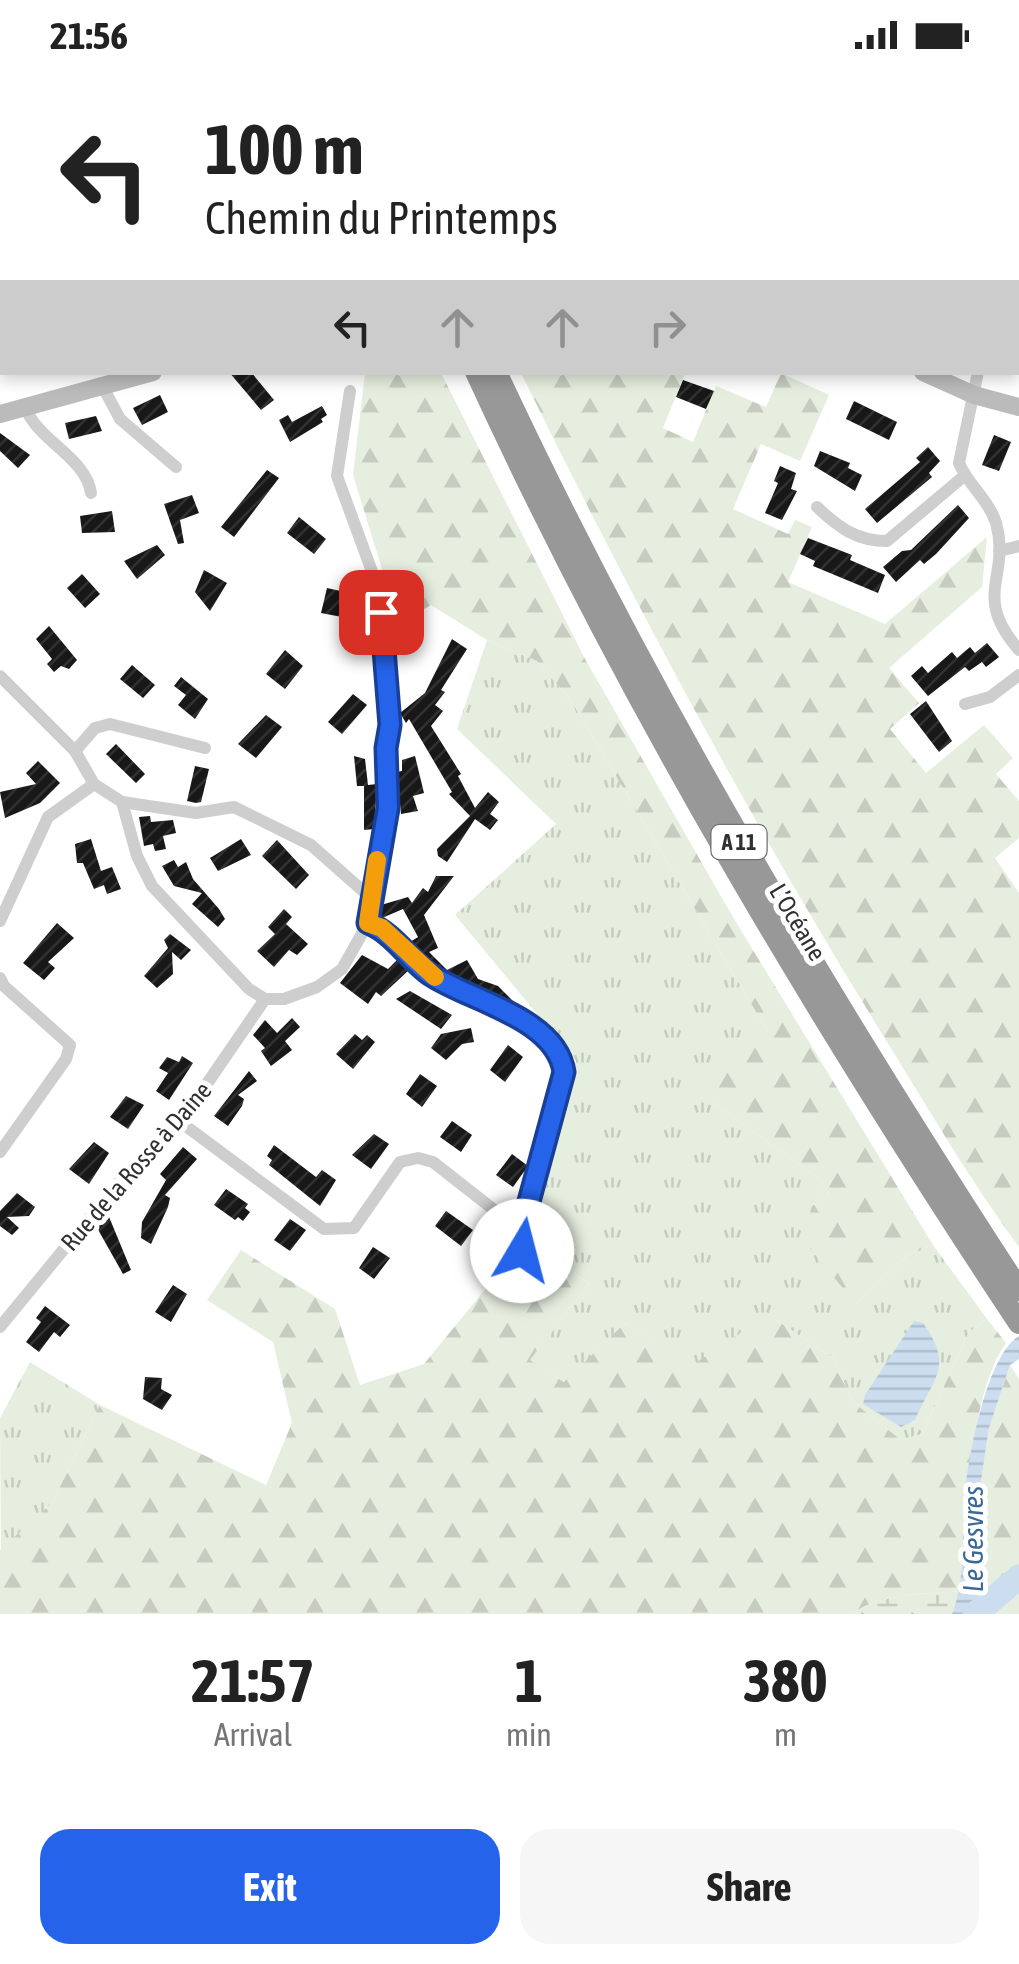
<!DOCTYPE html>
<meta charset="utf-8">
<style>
body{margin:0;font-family:"Asap Condensed",sans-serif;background:#f6f6f6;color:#222;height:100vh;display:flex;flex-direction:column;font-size:38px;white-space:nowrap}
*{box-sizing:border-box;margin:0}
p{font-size:32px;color:#767676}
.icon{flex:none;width:55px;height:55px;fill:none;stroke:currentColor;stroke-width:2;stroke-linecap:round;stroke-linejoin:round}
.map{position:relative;height:1544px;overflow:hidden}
.panel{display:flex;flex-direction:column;background:#fff;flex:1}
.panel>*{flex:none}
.banner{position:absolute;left:0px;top:0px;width:1020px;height:305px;box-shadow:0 5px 15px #0003;background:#fff;color:#222;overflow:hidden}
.pin{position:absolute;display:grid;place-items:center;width:85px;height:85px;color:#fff;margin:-42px;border-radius:20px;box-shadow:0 5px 15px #0006}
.me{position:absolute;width:110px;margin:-55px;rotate:8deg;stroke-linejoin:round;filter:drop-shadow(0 0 8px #0008)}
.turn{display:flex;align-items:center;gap:35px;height:210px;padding:0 40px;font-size:45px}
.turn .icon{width:130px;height:130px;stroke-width:2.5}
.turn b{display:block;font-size:70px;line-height:85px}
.lanes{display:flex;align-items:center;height:95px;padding:0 40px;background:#0003;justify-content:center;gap:50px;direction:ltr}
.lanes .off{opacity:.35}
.eta{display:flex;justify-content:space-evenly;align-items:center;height:170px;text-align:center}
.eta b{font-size:60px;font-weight:700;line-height:70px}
.action{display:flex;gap:20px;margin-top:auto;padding:20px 40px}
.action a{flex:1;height:115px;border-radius:30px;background:#2563eb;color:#fff;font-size:40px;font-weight:700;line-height:115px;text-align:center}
.action a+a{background:#f6f6f6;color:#222}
.status{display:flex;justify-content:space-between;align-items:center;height:70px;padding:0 50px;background:#fff;direction:ltr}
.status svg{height:28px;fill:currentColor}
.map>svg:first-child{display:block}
.grass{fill:url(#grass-tufts)}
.forest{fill:url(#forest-firs)}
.wetland{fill:url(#wetland-marsh)}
.water{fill:url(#water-rules)}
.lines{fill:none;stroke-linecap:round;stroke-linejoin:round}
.river{stroke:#cbddef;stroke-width:25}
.building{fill:url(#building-hatch)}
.street{stroke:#cecece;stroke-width:12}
.secondary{stroke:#bbb;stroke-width:18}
.highway{stroke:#989898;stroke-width:22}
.route-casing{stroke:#184099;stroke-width:25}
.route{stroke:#2563eb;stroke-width:18}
.slow{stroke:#f59e0b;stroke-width:18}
.labels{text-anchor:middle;stroke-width:10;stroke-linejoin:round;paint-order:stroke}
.shield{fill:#fff;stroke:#6f6f6f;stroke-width:2.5}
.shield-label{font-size:22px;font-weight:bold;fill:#313131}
.street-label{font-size:25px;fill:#313131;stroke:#fff}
.water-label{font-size:28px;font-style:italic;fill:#3a6998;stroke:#fff}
</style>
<div class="status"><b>21:56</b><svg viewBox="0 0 49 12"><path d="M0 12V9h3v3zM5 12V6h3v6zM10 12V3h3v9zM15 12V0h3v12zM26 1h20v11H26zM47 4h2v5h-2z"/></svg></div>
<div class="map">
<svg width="1019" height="1544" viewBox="0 0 1019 1544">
<defs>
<pattern id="grass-tufts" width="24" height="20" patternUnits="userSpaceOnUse" patternTransform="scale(2.5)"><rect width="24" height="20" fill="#e6eedf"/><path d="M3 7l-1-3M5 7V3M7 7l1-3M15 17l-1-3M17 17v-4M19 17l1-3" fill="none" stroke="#c6cdc0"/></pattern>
<pattern id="forest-firs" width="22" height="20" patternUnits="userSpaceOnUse" patternTransform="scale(2.5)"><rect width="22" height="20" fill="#e6eedf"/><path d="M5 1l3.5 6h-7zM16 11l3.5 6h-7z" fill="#c6cdc0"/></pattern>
<pattern id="wetland-marsh" width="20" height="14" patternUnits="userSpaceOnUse" patternTransform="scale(2.5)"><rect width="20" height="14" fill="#e6eedf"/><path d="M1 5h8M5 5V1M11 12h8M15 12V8" fill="none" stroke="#c6cdc0"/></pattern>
<pattern id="water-rules" width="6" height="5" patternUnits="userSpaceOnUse" patternTransform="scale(2.5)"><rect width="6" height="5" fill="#cbddef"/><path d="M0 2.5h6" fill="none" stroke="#afbecd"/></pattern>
<pattern id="building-hatch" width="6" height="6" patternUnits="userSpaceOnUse" patternTransform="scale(2.5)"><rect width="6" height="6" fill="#181818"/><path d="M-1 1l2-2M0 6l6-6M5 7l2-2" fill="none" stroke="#313131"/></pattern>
</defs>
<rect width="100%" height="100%" fill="#fff"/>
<g class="grass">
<polygon points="487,570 537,591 572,632 768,962 712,1032 818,1108 829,1124 812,1136 856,1234 905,1187 933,1175 987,1249 969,1262 922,1364 901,1370 853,1332 832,1287 776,1250 694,1295 625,1253 565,1312 529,1291 589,1214 528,1167 576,991 455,845 556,754 457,659"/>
<polygon points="30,1292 100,1335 52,1433 1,1481 0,1348"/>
</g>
<g class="forest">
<path d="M365,303H441L585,589L734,849L933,1175L905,1187L856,1234L802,1169L812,1136L829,1124L818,1108L712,1032C723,999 737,975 768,962L572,632L537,591L487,570L431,535L399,554L353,405Z"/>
<path d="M521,303H681L685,304L663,358L693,372L716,316L766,337L781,303L829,325L800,391L761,374L733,439L788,464L795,450L812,457L788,512L885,554L987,467L982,517L889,598L919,633L890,659L926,703L984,655L1013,688L996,704L1019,731V768L995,788L1019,823V1177C966,1105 923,1029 876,954C746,743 630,525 521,303Z"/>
<path d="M528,1167L589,1214L530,1290L564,1312L625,1253L694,1294L760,1250H776L832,1287L853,1332L901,1370L922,1364L969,1262L987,1249L1006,1273C967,1327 967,1455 961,1521C927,1524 880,1523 852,1544H0V1480L52,1433L100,1335L266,1415L292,1353L273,1272L207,1230L241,1180L335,1239L360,1315L424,1294Z"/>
<polygon points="1010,1295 1019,1309 1019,1544 979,1544 980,1418 989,1358"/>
</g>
<path class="wetland" d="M961,1521L952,1544H852C880,1523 927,1524 961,1521Z"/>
<g class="water">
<path d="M914,1251L923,1253C954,1297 935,1305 915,1350L901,1357L863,1334L865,1325Z"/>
<path d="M1019,1266V1289L1010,1295L989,1358L980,1418L979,1544H952C968,1503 960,1464 965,1422C969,1384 987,1285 1019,1266Z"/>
</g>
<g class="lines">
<polyline class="river" points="975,1544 1019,1507"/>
</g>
<g class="building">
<polygon points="229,302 251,302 274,330 261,340"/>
<polygon points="683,310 714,321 706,339 676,327"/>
<polygon points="160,325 168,342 142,355 133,338"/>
<polygon points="854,331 897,352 889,370 846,349"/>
<polygon points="322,336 327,345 321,349 323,352 290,372 279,350 288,345 292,352"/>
<polygon points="96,346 102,361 69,369 65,353"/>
<polygon points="0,363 30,385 18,398 0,381"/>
<polygon points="994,365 1011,372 999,401 982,395"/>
<polygon points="928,377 940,391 929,403 932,407 877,453 865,439 920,392 916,388"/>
<polygon points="820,381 850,393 848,398 862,405 855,421 814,396"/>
<polygon points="780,396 796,403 791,419 797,421 782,450 765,443 778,413 774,411"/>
<polygon points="267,400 279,408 234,467 221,457"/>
<polygon points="192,425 199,443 180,450 184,473 178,474 164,434"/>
<polygon points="958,435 969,448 936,484 924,494 920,490 896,512 883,497 902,481 911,480"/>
<polygon points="112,441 115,462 82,463 80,446"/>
<polygon points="299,447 326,469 314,484 287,463"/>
<polygon points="808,468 852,485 850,490 885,505 878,523 813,496 815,491 800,484"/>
<polygon points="157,475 165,485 137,509 124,491"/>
<polygon points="204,500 227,513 210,541 195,522"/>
<polygon points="82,504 100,524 85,538 67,518"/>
<polygon points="327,518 345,522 342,547 321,543"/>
<polygon points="49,556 77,590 69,599 61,596 54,602 47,594 52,589 36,569"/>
<polygon points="452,569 467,579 441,620 445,622 435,635 443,641 431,656 461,704 458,706 475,738 488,722 499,732 490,744 498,750 490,760 475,749 447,792 438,786 437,779 470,746 449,724 452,722 409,649 406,653 400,643 425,623"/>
<polygon points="987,573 999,587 986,597 982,592 969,601 965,597 928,626 911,606 922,596 928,603 952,582 957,588 970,577 975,583"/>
<polygon points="285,580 303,596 285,619 266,604"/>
<polygon points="132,595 155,615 143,628 120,609"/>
<polygon points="181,607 208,629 195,649 178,635 186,625 174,616"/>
<polygon points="353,624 367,635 342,664 328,652"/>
<polygon points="926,631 952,671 939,682 910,644"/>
<polygon points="266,645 282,657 256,688 238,674"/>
<polygon points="116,674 145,704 136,713 106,684"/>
<polygon points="354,686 365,689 368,715 377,714 374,759 364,760 364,716 357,716"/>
<polygon points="415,686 424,723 413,726 418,741 401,744 397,702 402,701 402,690"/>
<polygon points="38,691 60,713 40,733 5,748 0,722 36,714 26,703"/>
<polygon points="195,696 209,699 201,732 196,733 187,731"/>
<polygon points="150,746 151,752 173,750 176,763 163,766 166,779 155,781 153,774 144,776 139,747"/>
<polygon points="91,769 101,801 112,797 121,819 107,824 104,815 94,819 83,793 77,793 75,774"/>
<polygon points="241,769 251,785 218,801 210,788"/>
<polygon points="277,770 309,805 296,819 262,786"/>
<polygon points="174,790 178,797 186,792 193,809 219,839 225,849 218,857 192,834 202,823 174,816 162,796"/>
<polygon points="436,806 454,806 424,845 438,878 429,882 447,900 467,890 478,909 498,916 518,936 434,895 410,872 418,867 403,839 382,848 381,835 408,827 412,833 423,818 428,822"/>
<polygon points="284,839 292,847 286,854 308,874 297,885 289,880 274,897 257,881 275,864 268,857"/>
<polygon points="57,853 74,868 48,892 55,898 44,910 23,893"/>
<polygon points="170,864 191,880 181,890 172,882 173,904 157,918 144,906 168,878 164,870"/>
<polygon points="362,885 388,899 398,889 409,900 381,926 376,922 368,934 340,913"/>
<polygon points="410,921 452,945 441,959 396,929"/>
<polygon points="292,948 300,957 285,971 292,980 271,996 261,981 265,978 253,965 265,950 277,963"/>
<polygon points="471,958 474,972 462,974 446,990 431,978 441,964"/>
<polygon points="355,964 362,970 367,965 375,972 353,999 336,984"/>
<polygon points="508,975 523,987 505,1012 490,1000"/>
<polygon points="182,986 193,993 169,1030 156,1021 168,1003 159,998 167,987 179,992"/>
<polygon points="249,1001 257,1011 238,1025 244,1029 242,1036 228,1056 214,1046"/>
<polygon points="420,1004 437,1016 422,1037 406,1024"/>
<polygon points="126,1026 144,1035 128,1059 110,1047"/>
<polygon points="452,1051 472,1065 461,1082 440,1067"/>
<polygon points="374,1064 389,1074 371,1099 352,1085"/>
<polygon points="94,1072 109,1083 89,1114 69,1099"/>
<polygon points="274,1075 316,1107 322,1100 336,1110 320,1136 269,1095 272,1090 267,1086"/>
<polygon points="183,1077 197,1089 165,1125 170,1128 168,1137 151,1174 141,1168 142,1152 166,1110 160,1104"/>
<polygon points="512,1084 528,1096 513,1117 496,1105"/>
<polygon points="226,1119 248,1134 245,1138 250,1142 243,1151 238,1147 235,1150 214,1135"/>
<polygon points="17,1123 35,1137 29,1146 7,1147 19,1158 12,1165 0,1156 0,1141"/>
<polygon points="446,1141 473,1160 461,1176 435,1156"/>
<polygon points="107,1142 131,1200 123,1204 96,1156"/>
<polygon points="290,1149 306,1160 290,1181 274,1170"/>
<polygon points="373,1177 390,1188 374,1209 359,1198"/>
<polygon points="173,1215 187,1224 171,1252 155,1242"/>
<polygon points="45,1236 70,1255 60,1267 54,1262 39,1282 26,1272 41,1252 36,1248"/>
<polygon points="145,1307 162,1308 161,1319 172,1325 162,1340 143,1329"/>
</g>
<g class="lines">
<g class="street">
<polyline points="118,2 122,1"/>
<polyline points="978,2 981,0"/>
<polyline points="0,53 2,51"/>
<polyline points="1018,130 1019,128"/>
<polyline points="1018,241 1019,241"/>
<path d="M978,302L959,393C968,415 989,430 996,453C1011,508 971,525 1019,580"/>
<polyline points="104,319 120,349 176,397"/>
<path d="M26,339C39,371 86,388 91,423"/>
<path d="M817,437C839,458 857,471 887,471L964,406"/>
<polyline points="999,481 1019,476"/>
<polyline points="0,606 75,681 94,714 122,732 137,786 152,816 249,919 265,929 284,929 317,917 342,899 368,853 388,738 386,678 390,655 378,518 337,406 350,321"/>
<polyline points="965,634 990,627 1019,605"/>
<polyline points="75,681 95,658 110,654 205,678"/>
<polyline points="122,732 196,743 234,737 311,775 371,828"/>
<polyline points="0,851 48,747 94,714"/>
<path d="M368,853C393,862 407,887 428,903C465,930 556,946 564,1002L521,1161L522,1181L537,1198"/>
<polyline points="0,908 4,916 70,975 66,989 0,1082"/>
<polyline points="179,1051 324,1159 354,1158 400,1092 418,1088 433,1092 521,1161"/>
<polyline points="0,1257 119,1112 191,1037 265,929"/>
</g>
<g class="secondary">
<polyline points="441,2 442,0"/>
<polyline points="923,302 974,325 1019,337"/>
<polyline points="0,344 153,302"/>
</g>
<g class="highway">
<polyline points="326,0 328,2"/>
<polyline points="347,0 348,2"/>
<polyline points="366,0 367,2"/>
<path d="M476,302C629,635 817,948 1019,1253"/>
<path d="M496,302C646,623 826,924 1019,1220"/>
</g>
</g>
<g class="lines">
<g class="route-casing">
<path id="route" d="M381,542L390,655L386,678L388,738L368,853C393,863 407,887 428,903C465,930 556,946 564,1002L521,1161L522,1181"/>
</g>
<use href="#route" class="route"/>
<polyline class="slow" points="377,790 368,853 382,858 435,907"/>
</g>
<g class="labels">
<rect class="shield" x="711.5" y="755" width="55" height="34" rx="8"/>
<g class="shield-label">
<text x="739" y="780">A 11</text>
</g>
<g class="street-label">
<text transform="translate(798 852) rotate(59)" y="9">L’Océane</text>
<text transform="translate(136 1096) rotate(-49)" y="9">Rue de la Rosse à Daine</text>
</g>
<g class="water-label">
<text transform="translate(973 1469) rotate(-90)" y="10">Le Gesvres</text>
</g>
</g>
</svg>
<div class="pin" style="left:381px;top:542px;background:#d93025"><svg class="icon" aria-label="arrive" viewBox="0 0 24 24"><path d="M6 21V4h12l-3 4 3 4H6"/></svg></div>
<svg class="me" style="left:522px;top:1181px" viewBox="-20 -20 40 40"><circle r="19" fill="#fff"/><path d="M0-13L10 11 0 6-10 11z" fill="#2563eb"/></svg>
<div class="banner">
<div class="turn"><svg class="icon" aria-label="left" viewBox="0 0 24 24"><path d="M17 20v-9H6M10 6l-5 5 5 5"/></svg><div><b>100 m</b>Chemin du Printemps</div></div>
<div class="lanes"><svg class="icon" aria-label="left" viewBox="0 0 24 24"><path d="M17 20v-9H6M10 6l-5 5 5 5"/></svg><svg class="icon off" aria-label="ahead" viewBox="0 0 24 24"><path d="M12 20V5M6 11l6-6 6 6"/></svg><svg class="icon off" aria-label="ahead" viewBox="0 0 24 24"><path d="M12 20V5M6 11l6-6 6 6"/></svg><svg class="icon off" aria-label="right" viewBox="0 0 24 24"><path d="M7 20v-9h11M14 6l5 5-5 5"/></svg></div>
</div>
</div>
<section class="panel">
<div class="eta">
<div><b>21:57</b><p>Arrival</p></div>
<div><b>1</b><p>min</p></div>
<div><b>380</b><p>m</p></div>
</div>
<div class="action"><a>Exit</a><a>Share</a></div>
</section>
